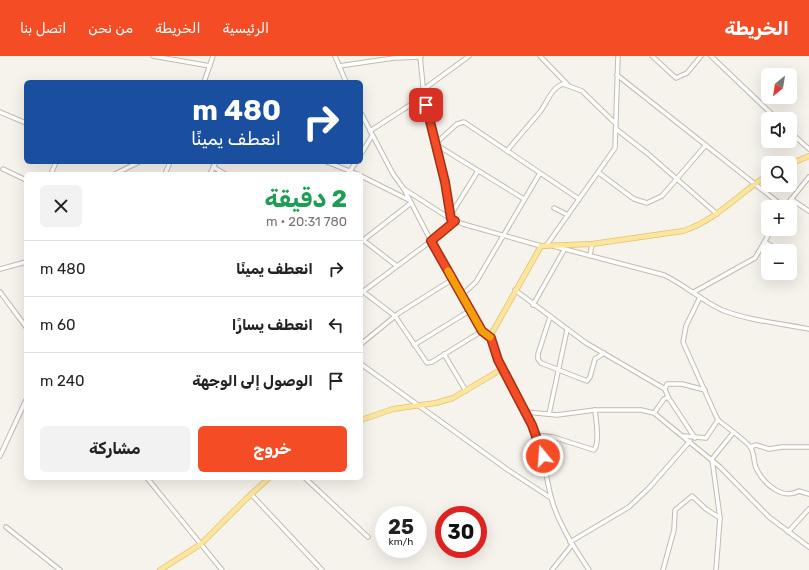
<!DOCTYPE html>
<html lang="ar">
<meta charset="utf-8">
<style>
body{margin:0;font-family:Rubik,Cairo,sans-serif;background:#f2f2f2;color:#222;direction:rtl;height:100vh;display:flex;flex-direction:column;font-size:15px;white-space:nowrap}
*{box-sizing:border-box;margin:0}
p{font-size:13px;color:#767676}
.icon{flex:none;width:22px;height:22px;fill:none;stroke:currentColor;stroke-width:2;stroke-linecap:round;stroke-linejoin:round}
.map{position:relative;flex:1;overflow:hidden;direction:ltr}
.panel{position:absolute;left:24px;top:116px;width:339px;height:308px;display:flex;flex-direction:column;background:#fff;border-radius:6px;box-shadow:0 4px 16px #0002;direction:rtl}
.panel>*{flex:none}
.banner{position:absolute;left:24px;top:24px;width:339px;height:84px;border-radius:6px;box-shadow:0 4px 16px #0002;direction:rtl;background:#1a4fa0;color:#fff;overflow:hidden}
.needle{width:26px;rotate:210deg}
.fabs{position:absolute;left:761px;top:12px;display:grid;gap:8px}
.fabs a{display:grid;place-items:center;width:36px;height:36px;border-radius:6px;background:#fff;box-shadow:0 4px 16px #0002;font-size:20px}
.speed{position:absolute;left:375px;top:450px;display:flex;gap:8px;font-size:20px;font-weight:700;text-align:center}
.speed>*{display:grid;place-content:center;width:52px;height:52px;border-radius:50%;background:#fff;box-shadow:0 4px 16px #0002;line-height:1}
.speed small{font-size:10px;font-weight:400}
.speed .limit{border:6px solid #d22;background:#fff;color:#111}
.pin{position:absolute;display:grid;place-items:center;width:34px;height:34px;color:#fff;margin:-17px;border-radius:8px;box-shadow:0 2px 6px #0006}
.me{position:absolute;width:44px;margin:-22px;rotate:342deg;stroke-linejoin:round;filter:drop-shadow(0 0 3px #0008)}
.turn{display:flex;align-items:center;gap:14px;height:84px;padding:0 16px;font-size:18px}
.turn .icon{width:52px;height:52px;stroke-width:2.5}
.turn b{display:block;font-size:28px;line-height:34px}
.round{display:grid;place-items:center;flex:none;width:42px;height:42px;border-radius:6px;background:#f2f2f2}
.overview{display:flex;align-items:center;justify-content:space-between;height:68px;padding:0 16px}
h1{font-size:24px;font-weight:700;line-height:30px;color:#1e9e55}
.action{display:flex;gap:8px;margin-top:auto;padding:8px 16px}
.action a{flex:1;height:46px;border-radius:6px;background:#f44c25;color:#fff;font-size:16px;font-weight:700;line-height:46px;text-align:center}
.action a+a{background:#f2f2f2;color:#222}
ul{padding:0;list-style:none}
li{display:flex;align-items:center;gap:12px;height:56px;padding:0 16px;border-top:1px solid #e0e0e0}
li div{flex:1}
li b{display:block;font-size:15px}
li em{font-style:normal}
header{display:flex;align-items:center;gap:24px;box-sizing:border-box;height:56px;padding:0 20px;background:#f44c25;color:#fff}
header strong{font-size:19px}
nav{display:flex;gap:22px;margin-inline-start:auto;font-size:14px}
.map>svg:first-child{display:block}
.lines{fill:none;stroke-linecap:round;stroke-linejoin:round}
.minor-casing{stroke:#c1bbaf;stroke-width:5.5}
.major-casing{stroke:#e1c36e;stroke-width:6}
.minor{stroke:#fff;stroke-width:3.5}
.major{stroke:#fbe59f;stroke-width:4.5}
.route-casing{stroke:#9f3118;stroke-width:10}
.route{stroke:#f44c25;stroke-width:7}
.slow{stroke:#f59e0b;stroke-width:7}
</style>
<header>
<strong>الخريطة</strong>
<nav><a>الرئيسية</a><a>الخريطة</a><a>من نحن</a><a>اتصل بنا</a></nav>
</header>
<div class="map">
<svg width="809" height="514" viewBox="0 0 809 514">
<rect width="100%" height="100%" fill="#f6f3ec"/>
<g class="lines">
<g class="minor-casing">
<g id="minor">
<polyline points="153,0 210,10"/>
<polyline points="335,0 346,26"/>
<polyline points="420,0 424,40 445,126 451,163"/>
<polyline points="540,0 568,29"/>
<polyline points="652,0 676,22 687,17 701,0"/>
<polyline points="711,0 777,63"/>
<polyline points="339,10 394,2 421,1"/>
<polyline points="617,19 784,151"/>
<polyline points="204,26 213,0"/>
<polyline points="424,33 469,0"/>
<polyline points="0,56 26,67"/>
<polyline points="361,57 393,118 404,133 446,160 463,168 541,190"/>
<polyline points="616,73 647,97 717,158"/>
<polyline points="370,75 424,40"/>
<polyline points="790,76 809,93"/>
<path d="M507,95C518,81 529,69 540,56C547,47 551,32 563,28L582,35L615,67"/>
<polyline points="361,98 372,80"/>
<polyline points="327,106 357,118"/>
<polyline points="213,111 225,118"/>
<polyline points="3,113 26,124"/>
<polyline points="599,117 634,143 647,147 662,140 705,90"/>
<polyline points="51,118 56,106"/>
<polyline points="115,118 139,106"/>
<polyline points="165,118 170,106"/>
<polyline points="210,118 216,106"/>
<polyline points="348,118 356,106"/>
<polyline points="361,120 409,144"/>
<polyline points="405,135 431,185 482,275 491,282"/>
<polyline points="524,143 435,88 457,68 464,66 579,143"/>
<polyline points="791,143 809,155"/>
<polyline points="785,151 809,121"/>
<polyline points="554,152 568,159"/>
<polyline points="450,160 478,115"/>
<polyline points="363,184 397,210"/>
<polyline points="361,186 411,147"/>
<polyline points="765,186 780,195"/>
<polyline points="546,190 615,92 618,0"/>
<path d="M553,190L664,219C685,229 702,245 722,254C750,265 780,267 809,273"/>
<polyline points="590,199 592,188"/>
<polyline points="0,213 26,206"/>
<polyline points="361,234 395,260 427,307 432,306 482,275"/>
<polyline points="515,234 586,287 665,333"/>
<polyline points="0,236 26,271"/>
<polyline points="694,236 755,202 772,173"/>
<polyline points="361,237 431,185 455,165"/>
<polyline points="462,239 476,226 540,117"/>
<path d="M700,241L686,270L683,286L715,358L718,364C724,369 749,387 751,392C755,399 753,407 757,414C765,429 783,444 799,435L809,438"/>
<polyline points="533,249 564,194"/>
<polyline points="550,261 538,298 538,303 541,307 587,325 590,321 595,303 604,297"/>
<polyline points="361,288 399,257 453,223"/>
<polyline points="414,289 471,254"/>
<polyline points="444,298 466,335"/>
<polyline points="361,308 508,414 551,442"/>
<path d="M502,313C514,334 527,355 536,378C543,399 546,420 551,441C558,468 574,491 589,514"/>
<polyline points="668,341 695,382"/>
<polyline points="526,356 557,359 595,354 641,354 654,357 720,411 769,461 809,491"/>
<polyline points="654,357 664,343 668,341 665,333 667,328 682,328 705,334"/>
<polyline points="549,358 567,274"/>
<path d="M536,379L553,381L594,394C600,387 596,363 595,354"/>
<polyline points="683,380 706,382 718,364"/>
<polyline points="750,391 756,389 769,393 782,391 809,391"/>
<polyline points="0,400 26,344"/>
<polyline points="147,422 222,514"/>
<polyline points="305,422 368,481"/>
<polyline points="251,438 322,514"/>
<polyline points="6,471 60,514"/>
<polyline points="788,476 809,453"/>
<polyline points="570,486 629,451 649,432 690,385"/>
<polyline points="552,514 572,489"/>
<polyline points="663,514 674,474 675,454 692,440 706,453 720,462"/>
<polyline points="716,514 720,462 712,403 733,377"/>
</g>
</g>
<g class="major-casing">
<g id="major">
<polyline points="790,108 809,100"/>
<path d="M361,364L393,353L436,347L453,342L502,313L492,288V277L541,190L592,188L683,175C717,164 739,137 768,119"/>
<polyline points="160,514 201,488 245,444 269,422"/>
</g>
</g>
<use href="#minor" class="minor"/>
<use href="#major" class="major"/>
</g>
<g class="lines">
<g class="route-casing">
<polyline id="route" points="426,49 445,126 451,163 455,165 431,185 482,275 491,282 498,304 532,369 543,400"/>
</g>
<use href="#route" class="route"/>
<polyline class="slow" points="448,215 482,275 490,281"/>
</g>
</svg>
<div class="fabs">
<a><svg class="needle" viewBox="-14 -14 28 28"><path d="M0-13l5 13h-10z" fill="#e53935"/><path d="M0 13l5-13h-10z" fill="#767676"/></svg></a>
<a><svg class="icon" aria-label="sound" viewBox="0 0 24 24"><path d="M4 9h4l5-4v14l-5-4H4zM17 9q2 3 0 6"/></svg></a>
<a><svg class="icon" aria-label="search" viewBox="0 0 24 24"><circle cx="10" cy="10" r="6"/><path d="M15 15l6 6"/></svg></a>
<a>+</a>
<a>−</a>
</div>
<div class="speed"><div>25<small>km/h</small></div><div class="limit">30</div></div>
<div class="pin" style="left:426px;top:49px;background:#d93025"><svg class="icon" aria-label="arrive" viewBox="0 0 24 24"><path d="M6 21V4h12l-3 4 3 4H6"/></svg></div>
<svg class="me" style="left:543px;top:400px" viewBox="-20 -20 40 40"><circle r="17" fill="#f44c25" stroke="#fff" stroke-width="3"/><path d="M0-11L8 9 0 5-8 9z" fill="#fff"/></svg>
<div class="banner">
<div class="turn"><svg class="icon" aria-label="right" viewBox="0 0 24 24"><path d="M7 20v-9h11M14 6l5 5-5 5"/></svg><div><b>480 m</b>انعطف يمينًا</div></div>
</div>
<section class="panel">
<div class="overview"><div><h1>2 دقيقة</h1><p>780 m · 20:31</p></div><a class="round"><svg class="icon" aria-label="close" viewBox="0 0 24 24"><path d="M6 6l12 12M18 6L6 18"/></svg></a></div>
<ul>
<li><svg class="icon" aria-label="right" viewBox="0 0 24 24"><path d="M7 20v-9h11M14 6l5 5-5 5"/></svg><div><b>انعطف يمينًا</b></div><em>480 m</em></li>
<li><svg class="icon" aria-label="left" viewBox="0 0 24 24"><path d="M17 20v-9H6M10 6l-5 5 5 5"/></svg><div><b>انعطف يسارًا</b></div><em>60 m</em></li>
<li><svg class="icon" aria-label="arrive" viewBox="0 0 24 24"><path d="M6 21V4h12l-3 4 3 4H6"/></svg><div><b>الوصول إلى الوجهة</b></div><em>240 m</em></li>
</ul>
<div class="action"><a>خروج</a><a>مشاركة</a></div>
</section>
</div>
